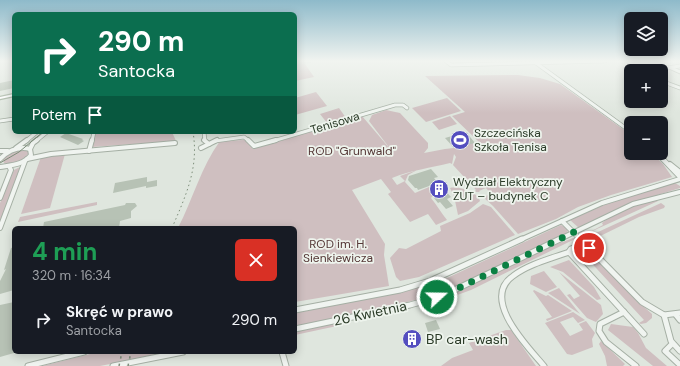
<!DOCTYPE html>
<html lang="pl">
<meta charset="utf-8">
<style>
body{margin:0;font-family:"DM Sans",sans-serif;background:#242831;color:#f1f3f6;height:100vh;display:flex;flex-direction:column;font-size:15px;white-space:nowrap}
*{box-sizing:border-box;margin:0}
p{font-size:13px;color:#9ea1a6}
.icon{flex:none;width:22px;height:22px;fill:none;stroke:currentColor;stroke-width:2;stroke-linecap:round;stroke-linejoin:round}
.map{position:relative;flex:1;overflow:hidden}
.panel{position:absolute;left:12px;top:226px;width:285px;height:128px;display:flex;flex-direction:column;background:#171b24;border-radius:6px;box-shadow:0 2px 10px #0003}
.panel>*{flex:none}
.hud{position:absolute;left:12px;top:12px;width:285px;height:122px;border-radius:6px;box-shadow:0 2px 10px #0003;background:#0b6e4f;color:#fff;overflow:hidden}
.fabs{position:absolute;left:624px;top:12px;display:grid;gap:8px}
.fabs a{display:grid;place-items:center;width:44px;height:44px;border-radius:6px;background:#171b24;box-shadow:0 2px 10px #0003;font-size:20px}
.pin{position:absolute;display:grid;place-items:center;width:34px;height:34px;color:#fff;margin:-17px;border:2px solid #fff;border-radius:50%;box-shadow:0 1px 4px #0007}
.me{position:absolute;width:44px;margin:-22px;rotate:69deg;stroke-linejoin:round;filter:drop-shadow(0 0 3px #0008)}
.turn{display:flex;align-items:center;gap:14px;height:84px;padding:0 20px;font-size:18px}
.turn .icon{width:52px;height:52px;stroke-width:2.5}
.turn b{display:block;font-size:28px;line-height:34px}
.then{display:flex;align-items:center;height:38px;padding:0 20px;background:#0003;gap:8px;font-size:15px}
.round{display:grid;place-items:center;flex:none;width:42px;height:42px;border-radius:6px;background:#242831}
.overview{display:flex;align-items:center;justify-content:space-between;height:68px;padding:0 20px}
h1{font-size:24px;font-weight:700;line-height:30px;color:#1e9e55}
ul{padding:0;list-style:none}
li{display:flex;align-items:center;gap:12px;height:52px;padding:0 20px}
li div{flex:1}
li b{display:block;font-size:15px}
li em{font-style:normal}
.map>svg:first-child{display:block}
.green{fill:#cfbfc0}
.building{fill:#b7c2b5}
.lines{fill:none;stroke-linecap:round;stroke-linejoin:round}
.minor-far2-casing{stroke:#a5afa4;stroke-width:4.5}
.minor-far1-casing{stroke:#a5afa4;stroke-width:6}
.minor-casing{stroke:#a5afa4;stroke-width:7}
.major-casing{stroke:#a2b09e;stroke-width:2.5}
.minor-far2{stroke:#f0f4f0;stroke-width:3}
.minor-far1{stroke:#f0f4f0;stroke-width:4}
.minor{stroke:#f0f4f0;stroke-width:5}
.major{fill:#fff;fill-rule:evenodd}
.tram{stroke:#7c8d79;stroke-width:1}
.rail-far1{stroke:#7c8d79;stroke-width:1;stroke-dasharray:1.5 3;stroke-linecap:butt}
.rail{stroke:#7c8d79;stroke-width:1.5;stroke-dasharray:2.5 5;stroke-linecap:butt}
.route{stroke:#0b8043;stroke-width:7;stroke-dasharray:0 12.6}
.labels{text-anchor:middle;stroke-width:3.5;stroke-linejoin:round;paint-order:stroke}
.street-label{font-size:12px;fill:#2b3b28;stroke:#eef4ed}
.poi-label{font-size:12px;fill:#2b3b28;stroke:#eef4ed;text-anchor:start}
.park-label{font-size:12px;fill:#553837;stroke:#eef4ed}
.near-street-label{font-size:14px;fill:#2b3b28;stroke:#eef4ed}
.near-poi-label{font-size:14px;fill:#2b3b28;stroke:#eef4ed;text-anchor:start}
</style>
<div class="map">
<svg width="680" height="366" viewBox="0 0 680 366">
<rect width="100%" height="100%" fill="#dfe6de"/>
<g class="green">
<polygon points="295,61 303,61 314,77 295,81"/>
<path d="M518,75L540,78L560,84L631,135V153H652L663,164L672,177L611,195L578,207L556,219L518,234L493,206L483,197L491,194L486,188L479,191L480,192H476L475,191L476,190L453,165L456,157L454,154L452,164L450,163C431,168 411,170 392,178L397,185L405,181L400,176L417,170L408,175L405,182L415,193L429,187L434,194L431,198C437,205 441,213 447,220L436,225L428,214L410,222L388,194L391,192L381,179L352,190L385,244L384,255L389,286L295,302V228H178C193,199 201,167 220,141L245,140L253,149L362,116L391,150L369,121L372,115L386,110L400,113L428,143V148L424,153L445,149L454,148L478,141L452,116L465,112L425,76Z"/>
<polygon points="316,92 327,106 295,115 295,98"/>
<polygon points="447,98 461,111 426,122 412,108"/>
<polygon points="339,108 346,118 327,123 320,114"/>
<polygon points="450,116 457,124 439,130 432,122"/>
<polygon points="96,132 172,132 176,141 92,147"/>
<path d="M19,149L28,151V154C24,161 12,167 4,163L3,159L6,155Z"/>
<polygon points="65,154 50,208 21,214 41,157"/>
<polygon points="20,167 0,222 0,203 14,170"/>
<polygon points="675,183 680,186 680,188 632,203 579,228 570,220 613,201"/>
<path d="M450,188C458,186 478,192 480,201L468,211L458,215L454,196Z"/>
<path d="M655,200L658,201L586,234L603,225L602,223C616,211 637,204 655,200Z"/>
<polygon points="97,202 97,205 18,222 20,217"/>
<polygon points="661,203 665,206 664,208 639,217 590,241 593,243 590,245 585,238"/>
<polygon points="483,204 491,207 515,235 419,277 400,281 396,277 390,258 399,248 406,249 441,231 440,226 470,213"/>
<polygon points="561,225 567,228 568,233 440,294 378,309 295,327 295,313 404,292 425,285 447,278"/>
<polygon points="573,238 577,238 471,290 449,298 451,295 547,248"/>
<polygon points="589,251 635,299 652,314 652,318 646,323 641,324 639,323 644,320 585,256 579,259 575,256"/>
<polygon points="569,260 594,287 601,299 597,300 563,272 550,267"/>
<polygon points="544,271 557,287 546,292 530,284 531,276"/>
<polygon points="559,272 601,305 603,314 596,322 587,318 567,295 570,294 574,299 580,296"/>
<polygon points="559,288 580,314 548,293"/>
<polygon points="534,290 546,296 548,295 572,311 547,321 546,319 552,317 533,291"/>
<polygon points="573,312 585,320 578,323 573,317 560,322 570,336 583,330 579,324 586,321 595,333 592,339 593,347 572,355 567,354 545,323"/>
<polygon points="347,321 351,323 295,335 295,332"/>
<polygon points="611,324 633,327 638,333 646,348 667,366 653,366 608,330"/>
<polygon points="506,330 511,330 536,366 441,366 452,358 473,350 469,343"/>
<polygon points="601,341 625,364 623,366 607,366 605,356 599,344"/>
<polygon points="98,352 171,352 100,366 42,366"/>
</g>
<g class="building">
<polygon points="14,80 14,88 0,91 0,83"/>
<polygon points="466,132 475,143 454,148 445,138"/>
<polygon points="66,133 83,139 82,140 84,141 78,145 60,137"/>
<polygon points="431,169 438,177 434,178 451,197 447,199 453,206 446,209 440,202 438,203 434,198 440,195 432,185 418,190 417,188 415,188 408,180 409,176"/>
<polygon points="147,177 147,182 157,180 157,186 146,188 146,186 113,193 115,183"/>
<polygon points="126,203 135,203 137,206 131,211 131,218 120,221 119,228 43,228 44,222 125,205"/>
<polygon points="14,247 14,290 0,294 0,281 6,269 4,270 11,248"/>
<polygon points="14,302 14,353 0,357 0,305"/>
<polygon points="436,320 440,329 428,332 425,323"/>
</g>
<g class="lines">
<g class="minor-far2-casing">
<g id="minor-far2">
<polyline points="305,61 309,61"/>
<polyline points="446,61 451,65 605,61"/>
<polyline points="627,61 642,71"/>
<polyline points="536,63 631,132"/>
<polyline points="671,68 680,72"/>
<polyline points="648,71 680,66"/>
<polyline points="661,81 680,88"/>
<polyline points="0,121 14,119"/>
<polyline points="204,132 205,141"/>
<polyline points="26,141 37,132"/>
<polyline points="36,141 47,132"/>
<polyline points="92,141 94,132"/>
<polyline points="215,141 244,137 249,141"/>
<polyline points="273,141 395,105 403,105 407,108"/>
</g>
</g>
<g class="minor-far1-casing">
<g id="minor-far1">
<polyline points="204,140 209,144 217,140"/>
<polyline points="248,140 254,146 276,140"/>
<polyline points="16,148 27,140"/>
<polyline points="201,148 209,144"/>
<polyline points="30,149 33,143 37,140"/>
<polyline points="0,151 8,151"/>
<polyline points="89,151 92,140"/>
<polyline points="658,154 680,177"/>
<path d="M0,159C8,151 18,146 30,149"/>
<polyline points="27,159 51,154 175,143"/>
<polyline points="670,164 680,172"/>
<path d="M0,167C12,165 23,165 31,155L30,149"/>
<polyline points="0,198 11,170 9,166"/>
<polyline points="562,221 581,240"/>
<polyline points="0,228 25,161"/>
<polyline points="520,240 602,203 680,179"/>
<polyline points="558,240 633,204 680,192"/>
</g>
</g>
<g class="minor-casing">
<g id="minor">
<polyline points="580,239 642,302 664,315 680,313"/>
<polyline points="569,252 644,334"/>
<polyline points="295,310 400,290 430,281 522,239"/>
<polyline points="624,312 600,324 599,331 606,342 636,366"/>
<polyline points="664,315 671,341 680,351"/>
<polyline points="676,315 680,320"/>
<polyline points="295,329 410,305 442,296 560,239"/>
<polyline points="672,344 665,351 680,365"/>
<polyline points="282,352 286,366"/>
<polyline points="28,366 84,352"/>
<polyline points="113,366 183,352"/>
<path d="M544,366C528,347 480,299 513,276C529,264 550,259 569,252L571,249L585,243"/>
</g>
</g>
<g class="major-casing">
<polygon id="major" points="14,94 14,96 0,99 0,97"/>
</g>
<use href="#minor-far2" class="minor-far2"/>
<use href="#minor-far1" class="minor-far1"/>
<use href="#minor" class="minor"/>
<use href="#major" class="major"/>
<polyline class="tram" points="0,163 19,152 43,132"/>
<path class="rail-far1" d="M172,228C186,195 199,168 193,132"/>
<g class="rail">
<polyline points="119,366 122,352"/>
<polyline points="128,366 131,352"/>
</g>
</g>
<linearGradient id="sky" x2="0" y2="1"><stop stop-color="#8ebaca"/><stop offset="0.54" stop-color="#f1f4f0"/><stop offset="1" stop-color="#f1f4f0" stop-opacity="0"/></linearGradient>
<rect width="680" height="113" fill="url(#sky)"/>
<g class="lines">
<polyline class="route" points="437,297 459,288 574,232 589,248"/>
</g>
<defs>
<g id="stadium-disc" transform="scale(1)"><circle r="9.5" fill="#544ebf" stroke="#eef4ed"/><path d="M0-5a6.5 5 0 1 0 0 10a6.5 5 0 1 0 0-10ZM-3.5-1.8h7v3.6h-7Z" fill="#fff"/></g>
<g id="building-disc" transform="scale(1)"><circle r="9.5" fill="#544ebf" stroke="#eef4ed"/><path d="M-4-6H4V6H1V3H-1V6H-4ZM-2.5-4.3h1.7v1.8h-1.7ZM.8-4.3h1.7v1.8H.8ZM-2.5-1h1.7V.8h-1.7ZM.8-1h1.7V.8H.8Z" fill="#fff"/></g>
</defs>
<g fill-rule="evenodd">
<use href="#stadium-disc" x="460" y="140"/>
<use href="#building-disc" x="439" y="189"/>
<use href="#building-disc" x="412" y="339"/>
</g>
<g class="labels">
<g class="street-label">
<text transform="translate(335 123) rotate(-17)" y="4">Tenisowa</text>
</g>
<g class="poi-label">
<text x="474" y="137">Szczecińska<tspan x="474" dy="14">Szkoła Tenisa</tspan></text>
<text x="453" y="186">Wydział Elektryczny<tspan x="453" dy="14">ZUT – budynek C</tspan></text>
</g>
<g class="park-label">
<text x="352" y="155">ROD "Grunwald"</text>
<text x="338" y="248">ROD im. H.<tspan x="338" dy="14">Sienkiewicza</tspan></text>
</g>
<g class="near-street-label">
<text transform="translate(370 313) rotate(-12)" y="5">26 Kwietnia</text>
</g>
<g class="near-poi-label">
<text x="426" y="344">BP car-wash</text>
</g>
</g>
</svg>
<div class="fabs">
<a><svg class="icon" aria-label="layers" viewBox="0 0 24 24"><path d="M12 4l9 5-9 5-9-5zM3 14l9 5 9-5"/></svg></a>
<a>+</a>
<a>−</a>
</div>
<div class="pin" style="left:589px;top:248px;background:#d93025"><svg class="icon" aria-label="arrive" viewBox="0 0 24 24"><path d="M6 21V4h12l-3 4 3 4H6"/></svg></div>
<svg class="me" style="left:437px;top:297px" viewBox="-20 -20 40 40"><circle r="17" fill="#0b8043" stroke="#fff" stroke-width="3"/><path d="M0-11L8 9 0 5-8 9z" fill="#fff"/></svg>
<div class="hud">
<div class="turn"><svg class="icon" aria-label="right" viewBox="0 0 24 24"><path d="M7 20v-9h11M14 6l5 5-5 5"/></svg><div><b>290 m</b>Santocka</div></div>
<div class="then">Potem<svg class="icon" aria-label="arrive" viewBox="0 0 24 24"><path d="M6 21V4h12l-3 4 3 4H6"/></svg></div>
</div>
<section class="panel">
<div class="overview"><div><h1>4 min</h1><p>320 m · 16:34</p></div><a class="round" style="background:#d93025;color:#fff"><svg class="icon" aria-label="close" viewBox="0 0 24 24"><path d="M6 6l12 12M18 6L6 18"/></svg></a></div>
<ul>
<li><svg class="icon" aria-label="right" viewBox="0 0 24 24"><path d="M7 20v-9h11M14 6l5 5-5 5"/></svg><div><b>Skręć w prawo</b><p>Santocka</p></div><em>290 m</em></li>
</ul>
</section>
</div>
